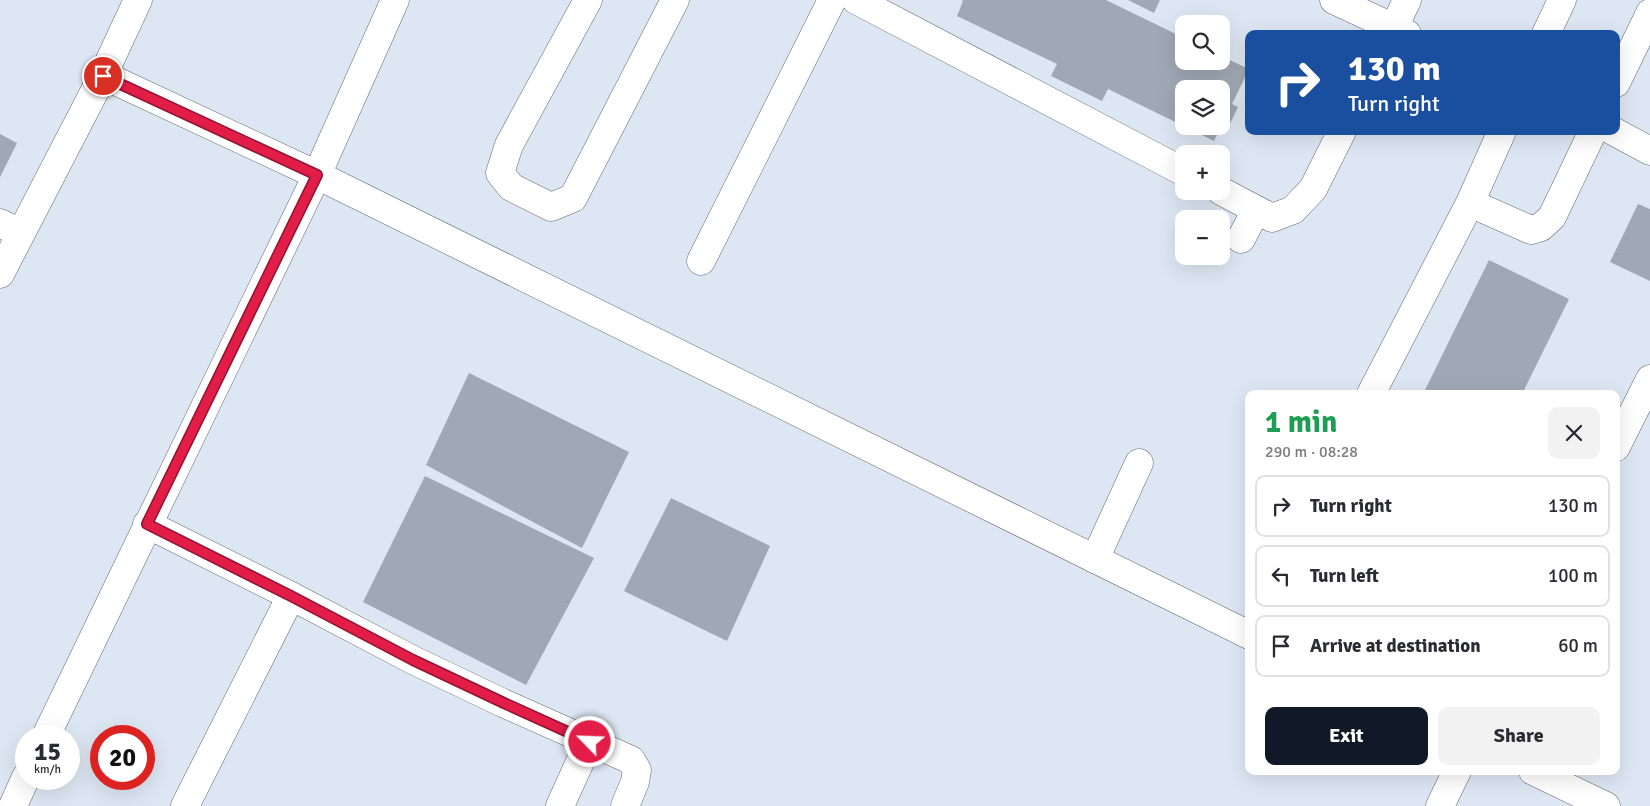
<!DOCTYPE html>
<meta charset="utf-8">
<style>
body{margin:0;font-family:Signika,sans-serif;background:#f2f2f3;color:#2b2b33;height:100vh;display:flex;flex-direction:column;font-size:19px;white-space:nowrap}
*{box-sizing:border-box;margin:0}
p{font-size:16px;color:#7c7c81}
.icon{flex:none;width:28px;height:28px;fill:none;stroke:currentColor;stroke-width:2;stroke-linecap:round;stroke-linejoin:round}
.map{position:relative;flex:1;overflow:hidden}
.side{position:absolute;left:1245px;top:390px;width:375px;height:385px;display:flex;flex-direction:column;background:#fff;border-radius:10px;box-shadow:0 5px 20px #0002}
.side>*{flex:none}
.guide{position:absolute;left:1245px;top:30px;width:375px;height:105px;border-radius:10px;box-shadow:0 5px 20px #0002;background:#1a4fa0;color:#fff;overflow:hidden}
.fabs{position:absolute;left:1175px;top:15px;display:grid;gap:10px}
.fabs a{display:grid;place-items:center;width:55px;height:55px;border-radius:10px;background:#fff;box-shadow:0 5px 20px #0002;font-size:25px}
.speed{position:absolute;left:15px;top:725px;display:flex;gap:10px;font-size:25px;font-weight:700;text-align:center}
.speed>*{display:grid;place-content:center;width:65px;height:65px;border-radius:50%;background:#fff;box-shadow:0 5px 20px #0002;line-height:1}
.speed small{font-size:12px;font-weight:400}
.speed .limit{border:8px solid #d22;background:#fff;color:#111}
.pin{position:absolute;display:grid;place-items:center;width:42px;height:42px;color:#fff;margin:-21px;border:2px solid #fff;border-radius:50%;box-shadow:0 1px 5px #0007}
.me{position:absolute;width:55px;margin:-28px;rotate:294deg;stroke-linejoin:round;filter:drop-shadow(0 0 4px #0008)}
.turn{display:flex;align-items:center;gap:18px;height:105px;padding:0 20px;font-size:22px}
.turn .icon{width:65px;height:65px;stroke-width:2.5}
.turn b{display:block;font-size:35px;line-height:42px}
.round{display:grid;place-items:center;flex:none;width:52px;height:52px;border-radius:10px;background:#f2f2f3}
.summary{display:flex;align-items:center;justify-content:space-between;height:85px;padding:0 20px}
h1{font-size:30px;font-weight:700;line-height:38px;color:#1e9e55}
.action{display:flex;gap:10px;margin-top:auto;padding:10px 20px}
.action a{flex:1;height:58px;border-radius:10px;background:#111827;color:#fff;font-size:20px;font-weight:700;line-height:58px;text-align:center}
.action a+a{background:#f2f2f3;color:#2b2b33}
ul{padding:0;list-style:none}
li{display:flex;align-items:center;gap:15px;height:62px;margin:0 10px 8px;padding:0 10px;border:2px solid #e1e1e2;border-radius:10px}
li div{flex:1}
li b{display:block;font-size:19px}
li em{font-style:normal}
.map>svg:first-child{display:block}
.building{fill:#9fa8b4;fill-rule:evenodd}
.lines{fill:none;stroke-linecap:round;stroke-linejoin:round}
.minor-casing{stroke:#606873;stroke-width:29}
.minor{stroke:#fff;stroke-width:28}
.route-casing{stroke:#92132f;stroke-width:12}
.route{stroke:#e11d48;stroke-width:9}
</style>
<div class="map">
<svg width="1650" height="806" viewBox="0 0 1650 806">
<rect width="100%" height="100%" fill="#dde7f3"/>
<g class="building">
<path d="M961,0H1106L1184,38V61H1221V56L1249,69L1232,104L1238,107L1227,130L1220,128L1214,141L1108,89L1102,101L1051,76L1057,64L957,16L963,1ZM1184,89H1221V126H1184Z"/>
<polygon points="1128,0 1160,0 1154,13"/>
<polygon points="0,134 17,143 0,177"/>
<polygon points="1638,204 1650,209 1650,281 1610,262"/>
<polygon points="1489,260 1569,299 1522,394 1423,394"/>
<polygon points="469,373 629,452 582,548 426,465"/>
<polygon points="425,476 594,558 526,685 363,602"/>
<polygon points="671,498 770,546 727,641 624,591"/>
</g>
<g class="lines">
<g class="minor-casing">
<g id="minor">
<polyline points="588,0 509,145 500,173 511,187 551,207 573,198 675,0"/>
<polyline points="856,0 1184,172"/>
<polyline points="1334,0 1407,34"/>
<polyline points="1391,34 1407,0"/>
<polyline points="1546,34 1562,0"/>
<polyline points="103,75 317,175 1249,635"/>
<polyline points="1616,83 1650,13"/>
<polyline points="1613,131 1650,151"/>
<polyline points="1221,191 1272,218 1293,210 1313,189 1342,131"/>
<polyline points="1470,203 1531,230 1541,227 1552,217 1593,131"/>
<polyline points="0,223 20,233"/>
<polyline points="1241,239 1256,210"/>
<polyline points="701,261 832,0"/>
<polyline points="0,274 103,75 138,0"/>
<polyline points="1371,394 1470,203 1502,131"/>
<polyline points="1616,447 1650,379"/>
<polyline points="147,524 291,596 413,660 503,703 631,760 637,770 635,782 625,806"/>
<polyline points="1095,559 1139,463"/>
<polyline points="46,736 317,175 395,0"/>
<polyline points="1533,771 1606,806"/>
<polyline points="13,806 26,777"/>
<polyline points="185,806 291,596"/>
<polyline points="560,806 589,742"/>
<polyline points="1440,806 1457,771"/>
</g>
</g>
<use href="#minor" class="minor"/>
</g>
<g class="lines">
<g class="route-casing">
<polyline id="route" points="103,76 317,175 147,524 291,596 413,660 504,703 590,742"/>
</g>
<use href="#route" class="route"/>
</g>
</svg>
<div class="fabs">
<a><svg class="icon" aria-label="search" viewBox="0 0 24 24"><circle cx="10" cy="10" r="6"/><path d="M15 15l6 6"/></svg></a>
<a><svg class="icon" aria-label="layers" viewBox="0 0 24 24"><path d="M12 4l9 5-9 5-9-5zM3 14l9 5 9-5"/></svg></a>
<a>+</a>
<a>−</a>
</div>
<div class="speed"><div>15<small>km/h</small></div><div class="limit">20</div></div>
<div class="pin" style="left:103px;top:76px;background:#d93025"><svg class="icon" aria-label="arrive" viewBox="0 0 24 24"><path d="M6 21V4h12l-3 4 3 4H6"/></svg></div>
<svg class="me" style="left:590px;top:742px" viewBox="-20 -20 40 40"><circle r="17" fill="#e11d48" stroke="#fff" stroke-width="3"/><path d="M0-11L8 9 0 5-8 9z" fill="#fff"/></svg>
<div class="guide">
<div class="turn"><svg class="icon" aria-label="right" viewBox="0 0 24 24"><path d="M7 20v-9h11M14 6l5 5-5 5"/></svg><div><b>130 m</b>Turn right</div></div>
</div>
<section class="side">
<div class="summary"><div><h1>1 min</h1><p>290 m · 08:28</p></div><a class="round"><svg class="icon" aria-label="close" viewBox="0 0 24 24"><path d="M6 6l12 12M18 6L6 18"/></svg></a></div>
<ul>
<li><svg class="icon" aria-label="right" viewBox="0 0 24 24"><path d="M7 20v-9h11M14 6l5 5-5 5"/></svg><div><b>Turn right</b></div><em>130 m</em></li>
<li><svg class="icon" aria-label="left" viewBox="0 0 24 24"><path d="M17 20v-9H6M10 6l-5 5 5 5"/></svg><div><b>Turn left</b></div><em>100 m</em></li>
<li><svg class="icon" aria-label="arrive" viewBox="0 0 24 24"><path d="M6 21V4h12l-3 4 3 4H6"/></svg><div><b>Arrive at destination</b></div><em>60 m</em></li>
</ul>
<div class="action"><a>Exit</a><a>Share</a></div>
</section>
</div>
